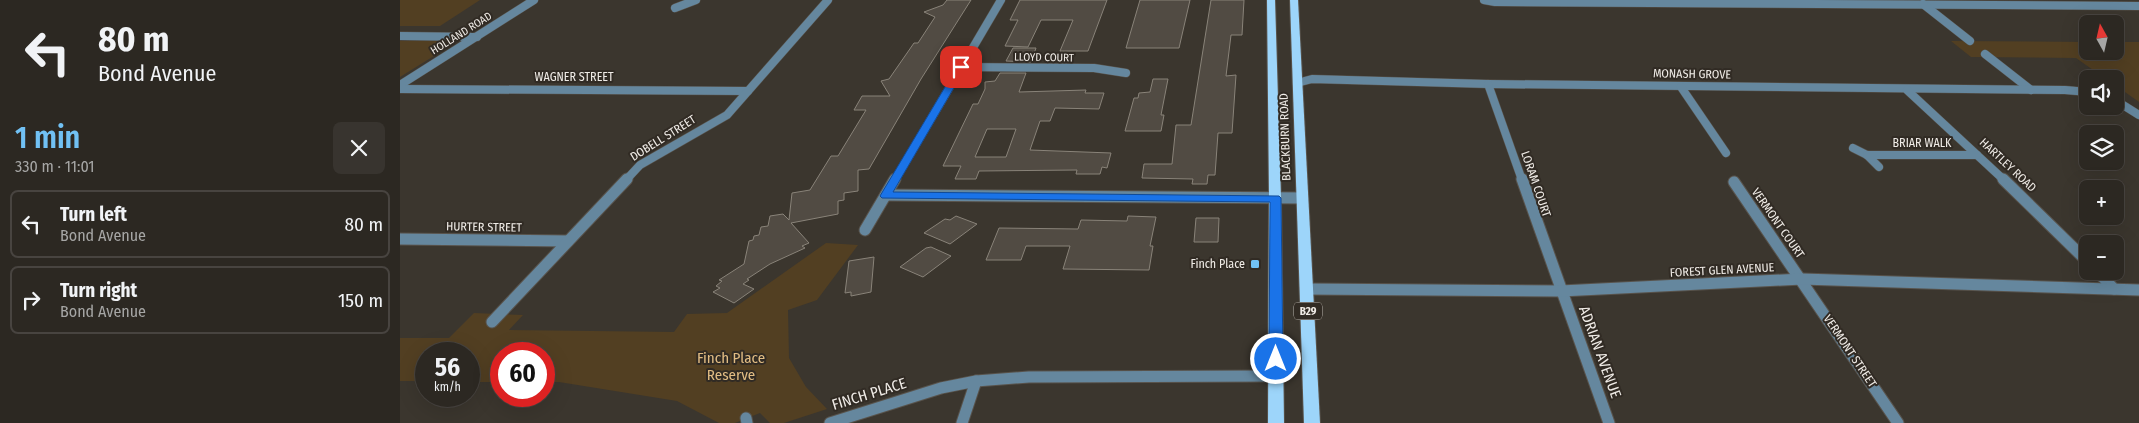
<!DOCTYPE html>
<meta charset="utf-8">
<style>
body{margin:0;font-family:"Fira Sans Condensed",sans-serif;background:#38342f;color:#f1f3f6;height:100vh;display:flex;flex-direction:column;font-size:19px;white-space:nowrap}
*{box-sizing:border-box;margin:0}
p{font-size:16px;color:#a6a6a5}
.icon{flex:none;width:28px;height:28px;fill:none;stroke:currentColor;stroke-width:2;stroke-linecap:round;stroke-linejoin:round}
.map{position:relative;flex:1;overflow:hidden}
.side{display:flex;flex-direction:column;background:#2c2822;width:400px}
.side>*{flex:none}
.banner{background:#2c2822;color:#f1f3f6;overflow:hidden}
.needle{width:32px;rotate:352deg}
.controls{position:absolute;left:1679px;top:15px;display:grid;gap:10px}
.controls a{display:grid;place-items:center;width:45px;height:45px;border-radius:8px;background:#2c2822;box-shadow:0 5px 20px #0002,0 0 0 1px #484440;font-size:25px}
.speed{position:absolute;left:15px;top:342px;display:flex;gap:10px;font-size:25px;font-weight:700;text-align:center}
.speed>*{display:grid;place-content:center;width:65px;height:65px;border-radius:50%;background:#2c2822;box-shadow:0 5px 20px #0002,0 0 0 1px #484440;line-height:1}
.speed small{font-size:12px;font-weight:400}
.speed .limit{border:8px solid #d22;background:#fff;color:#111}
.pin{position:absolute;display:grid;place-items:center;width:42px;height:42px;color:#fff;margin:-21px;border-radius:10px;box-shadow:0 2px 8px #0006}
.me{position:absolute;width:55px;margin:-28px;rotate:0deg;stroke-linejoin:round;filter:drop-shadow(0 0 4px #0008)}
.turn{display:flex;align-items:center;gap:18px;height:105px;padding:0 15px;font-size:22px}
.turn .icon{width:65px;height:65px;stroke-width:2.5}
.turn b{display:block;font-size:35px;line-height:42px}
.round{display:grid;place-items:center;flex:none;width:52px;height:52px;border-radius:8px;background:#38342f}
.head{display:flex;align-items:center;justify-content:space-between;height:85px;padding:0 15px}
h1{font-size:30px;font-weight:600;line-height:38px;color:#71c1f4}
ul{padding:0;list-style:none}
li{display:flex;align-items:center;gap:15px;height:68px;margin:0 10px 8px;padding:0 5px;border:2px solid #484440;border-radius:8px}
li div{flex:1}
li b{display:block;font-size:19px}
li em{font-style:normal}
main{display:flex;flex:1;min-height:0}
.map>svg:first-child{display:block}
.green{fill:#523f22}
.building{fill:#514b43;stroke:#898379;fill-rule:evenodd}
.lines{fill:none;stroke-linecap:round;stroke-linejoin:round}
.lane-casing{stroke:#58534c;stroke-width:9}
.street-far1-casing{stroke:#58534c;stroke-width:9}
.street-casing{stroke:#58534c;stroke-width:13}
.primary-casing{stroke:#58534c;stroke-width:2}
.lane{stroke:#65879e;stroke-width:8}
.street-far1{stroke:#65879e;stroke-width:8}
.street{stroke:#65879e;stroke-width:11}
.primary{fill:#9dd5fa;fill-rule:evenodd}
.route{fill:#1a73e8;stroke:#114b97}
.poi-dot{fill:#71c1f4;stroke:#312b24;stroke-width:2}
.labels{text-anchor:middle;stroke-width:4;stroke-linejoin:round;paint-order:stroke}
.far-street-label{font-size:11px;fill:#f0ece7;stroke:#312b24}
.shield{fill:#312b24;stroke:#b7b2ac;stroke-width:1}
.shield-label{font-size:11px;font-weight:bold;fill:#f0ece7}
.street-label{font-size:12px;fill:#f0ece7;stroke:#312b24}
.poi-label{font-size:12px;fill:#f0ece7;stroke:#312b24;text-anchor:end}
.near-street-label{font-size:15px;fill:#f0ece7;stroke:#312b24}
.near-park-label{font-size:15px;fill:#e1bc83;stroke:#312b24}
</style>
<main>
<section class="side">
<div class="banner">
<div class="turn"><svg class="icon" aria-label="left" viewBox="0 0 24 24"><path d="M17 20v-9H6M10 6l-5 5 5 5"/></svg><div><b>80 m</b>Bond Avenue</div></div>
</div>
<div class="head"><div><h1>1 min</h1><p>330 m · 11:01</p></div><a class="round"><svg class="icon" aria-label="close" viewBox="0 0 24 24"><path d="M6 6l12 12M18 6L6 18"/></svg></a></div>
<ul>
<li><svg class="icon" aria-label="left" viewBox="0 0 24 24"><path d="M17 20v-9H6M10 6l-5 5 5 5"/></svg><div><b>Turn left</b><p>Bond Avenue</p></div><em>80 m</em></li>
<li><svg class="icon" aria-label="right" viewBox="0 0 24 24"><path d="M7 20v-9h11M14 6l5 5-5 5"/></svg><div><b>Turn right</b><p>Bond Avenue</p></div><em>150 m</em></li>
</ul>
</section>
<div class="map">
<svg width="1739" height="423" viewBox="0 0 1739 423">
<rect width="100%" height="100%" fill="#3b362e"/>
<g class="green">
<polygon points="0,0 80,0 40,26 0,26"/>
<polygon points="0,41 58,41 0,77"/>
<polygon points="1551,41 1687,42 1688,51 1715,51 1715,42 1739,42 1739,102 1715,85 1715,79 1706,79 1676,58 1571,57"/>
<polygon points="426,243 458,245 417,300 388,310 389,358 406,387 427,409 384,423 370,423 360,413 335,423 319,423 277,401 159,382 144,382 144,354 101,354 101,382 69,382 69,354 26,354 26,381 0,381 0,338 49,338 74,313 123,315 109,330 274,332 287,314 327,313"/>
</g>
<g class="building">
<polygon points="547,0 571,0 521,79 469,169 458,170 458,191 444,193 444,200 438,201 438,214 391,223 409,243 402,246 405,248 370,264 347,279 349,280 343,284 354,289 334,303 313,292 320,288 316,286 322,281 319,280 344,264 349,241 353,240 354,236 359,235 361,227 368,226 370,216 383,214 389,220 392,193 410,190 431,156 438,156 466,110 454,110 462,96 490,96 481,81 489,79 514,43 518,43 535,17 524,12 543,5"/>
<polygon points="620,0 707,0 688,51 660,51 673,20 641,20 628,47 605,46 618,20 610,20"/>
<polygon points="740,0 790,0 779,48 726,48"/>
<polygon points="811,0 844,0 842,35 831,35 826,76 836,75 832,133 818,133 815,175 808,175 807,184 792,184 793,179 742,178 744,164 772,164 776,125 791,125"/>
<polygon points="613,48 636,48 631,62 606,61"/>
<path d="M600,73H626L619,92L686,90L685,93H704L699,109L655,108L650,121H640L630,150L711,153L707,168L702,167L700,174H676L677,170L579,171L576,179H555L561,166H543L573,104H578L585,89V82L595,81ZM587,129H616L606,157H575Z"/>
<polygon points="753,79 768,79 761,115 764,115 761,131 725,131 734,98 738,98 739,93 750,92"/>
<polygon points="556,216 577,224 550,244 524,233 545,219 550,220"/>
<polygon points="728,216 756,217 750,246 753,246 749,270 663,269 670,246 626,246 621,260 586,260 599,228 678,229 681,220 727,221"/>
<polygon points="796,218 819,218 818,242 794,242"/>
<polygon points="531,247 551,256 523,277 500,267 526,248"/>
<polygon points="474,257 471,292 451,296 451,292 445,293 449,261"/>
</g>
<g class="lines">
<g class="lane-casing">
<g id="lane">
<polyline points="0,36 77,37"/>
<polyline points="1585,54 1631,90"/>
</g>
</g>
<g class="street-far1-casing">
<g id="street-far1">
<polyline points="1084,0 1095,2 1739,6"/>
<polyline points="1523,4 1570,41"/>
<polyline points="275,8 296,0"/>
<polyline points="561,67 694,68 726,73"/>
<polyline points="897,83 912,79 1088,84 1665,90 1688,92"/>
<polyline points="1088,84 1122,180"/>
<polyline points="0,85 134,0"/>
<polyline points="1281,87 1326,153"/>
<polyline points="0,89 348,91"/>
<polyline points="1507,90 1604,180"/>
<polyline points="1715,100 1739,115"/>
<polyline points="1453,148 1467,155 1479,167"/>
<polyline points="1467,155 1577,155"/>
<polyline points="226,180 240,165 327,115 428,0"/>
<polyline points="495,180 601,0"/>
</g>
</g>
<g class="street-casing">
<g id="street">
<polyline points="1122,179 1209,423"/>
<polyline points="1603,179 1688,262"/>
<polyline points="1334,182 1498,423"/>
<polyline points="486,195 902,198"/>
<polyline points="465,230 495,179"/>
<polyline points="0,239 168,241"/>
<polyline points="1697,271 1714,289"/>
<polyline points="907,289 1161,291 1402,279 1739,290"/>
<polyline points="92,322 227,179"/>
<polyline points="346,418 347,423"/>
<polyline points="430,423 541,388 576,381 629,377 876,376"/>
<polyline points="562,423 576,381"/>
</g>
</g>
<g class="primary-casing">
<g id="primary">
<polygon points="867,0 875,0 881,198 884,423 868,423 869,198"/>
<polygon points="890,0 898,0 920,423 904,423"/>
</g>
</g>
<use href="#lane" class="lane"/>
<use href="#street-far1" class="street-far1"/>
<use href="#street" class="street"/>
<use href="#primary" class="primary"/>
</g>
<polygon class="route" points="561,64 566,67 493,192 879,196 881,198 883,359 881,363 871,363 869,359 870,202 482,198 480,196 557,67"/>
<rect class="poi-dot" x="850" y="259" width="10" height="10" rx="2.5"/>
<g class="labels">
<g class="far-street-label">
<text transform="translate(61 33) rotate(-32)" y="4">HOLLAND ROAD</text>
<text transform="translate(644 57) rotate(1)" y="4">LLOYD COURT</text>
</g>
<rect class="shield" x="894" y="302.5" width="28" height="17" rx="4"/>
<g class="shield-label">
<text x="908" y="315">B29</text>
</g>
<g class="street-label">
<text transform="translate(1292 74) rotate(1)" y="4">MONASH GROVE</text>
<text x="174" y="81">WAGNER STREET</text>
<text transform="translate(885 137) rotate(-92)" y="4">BLACKBURN ROAD</text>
<text transform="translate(263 138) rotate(-32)" y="4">DOBELL STREET</text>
<text x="1522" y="147">BRIAR WALK</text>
<text transform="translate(1608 165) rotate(43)" y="4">HARTLEY ROAD</text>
<text transform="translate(1136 184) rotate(71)" y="4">LORAM COURT</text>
<text transform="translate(1378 223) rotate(55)" y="4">VERMONT COURT</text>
<text transform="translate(84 227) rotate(1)" y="4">HURTER STREET</text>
<text transform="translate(1322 270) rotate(-3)" y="4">FOREST GLEN AVENUE</text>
<text transform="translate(1450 351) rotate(56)" y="4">VERMONT STREET</text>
</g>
<g class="poi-label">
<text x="845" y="268">Finch Place</text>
</g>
<g class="near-street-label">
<text transform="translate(1200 352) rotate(70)" y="5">ADRIAN AVENUE</text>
<text transform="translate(469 394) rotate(-17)" y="5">FINCH PLACE</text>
</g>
<g class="near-park-label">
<text x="331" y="363">Finch Place<tspan x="331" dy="17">Reserve</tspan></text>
</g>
</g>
</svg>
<div class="controls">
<a><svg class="needle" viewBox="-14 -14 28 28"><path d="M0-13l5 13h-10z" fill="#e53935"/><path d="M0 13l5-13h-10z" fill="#a6a6a5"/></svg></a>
<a><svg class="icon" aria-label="sound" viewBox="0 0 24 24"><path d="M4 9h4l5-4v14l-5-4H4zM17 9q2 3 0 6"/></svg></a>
<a><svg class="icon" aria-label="layers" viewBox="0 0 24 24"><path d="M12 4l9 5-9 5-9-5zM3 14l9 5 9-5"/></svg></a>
<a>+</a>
<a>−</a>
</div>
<div class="speed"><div>56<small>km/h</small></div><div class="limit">60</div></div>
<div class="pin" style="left:561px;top:67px;background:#d93025"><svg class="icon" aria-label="arrive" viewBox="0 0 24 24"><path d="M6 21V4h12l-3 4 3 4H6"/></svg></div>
<svg class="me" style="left:876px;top:359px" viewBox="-20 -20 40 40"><circle r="17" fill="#1a73e8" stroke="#fff" stroke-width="3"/><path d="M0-11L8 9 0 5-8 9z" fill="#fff"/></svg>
</div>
</main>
